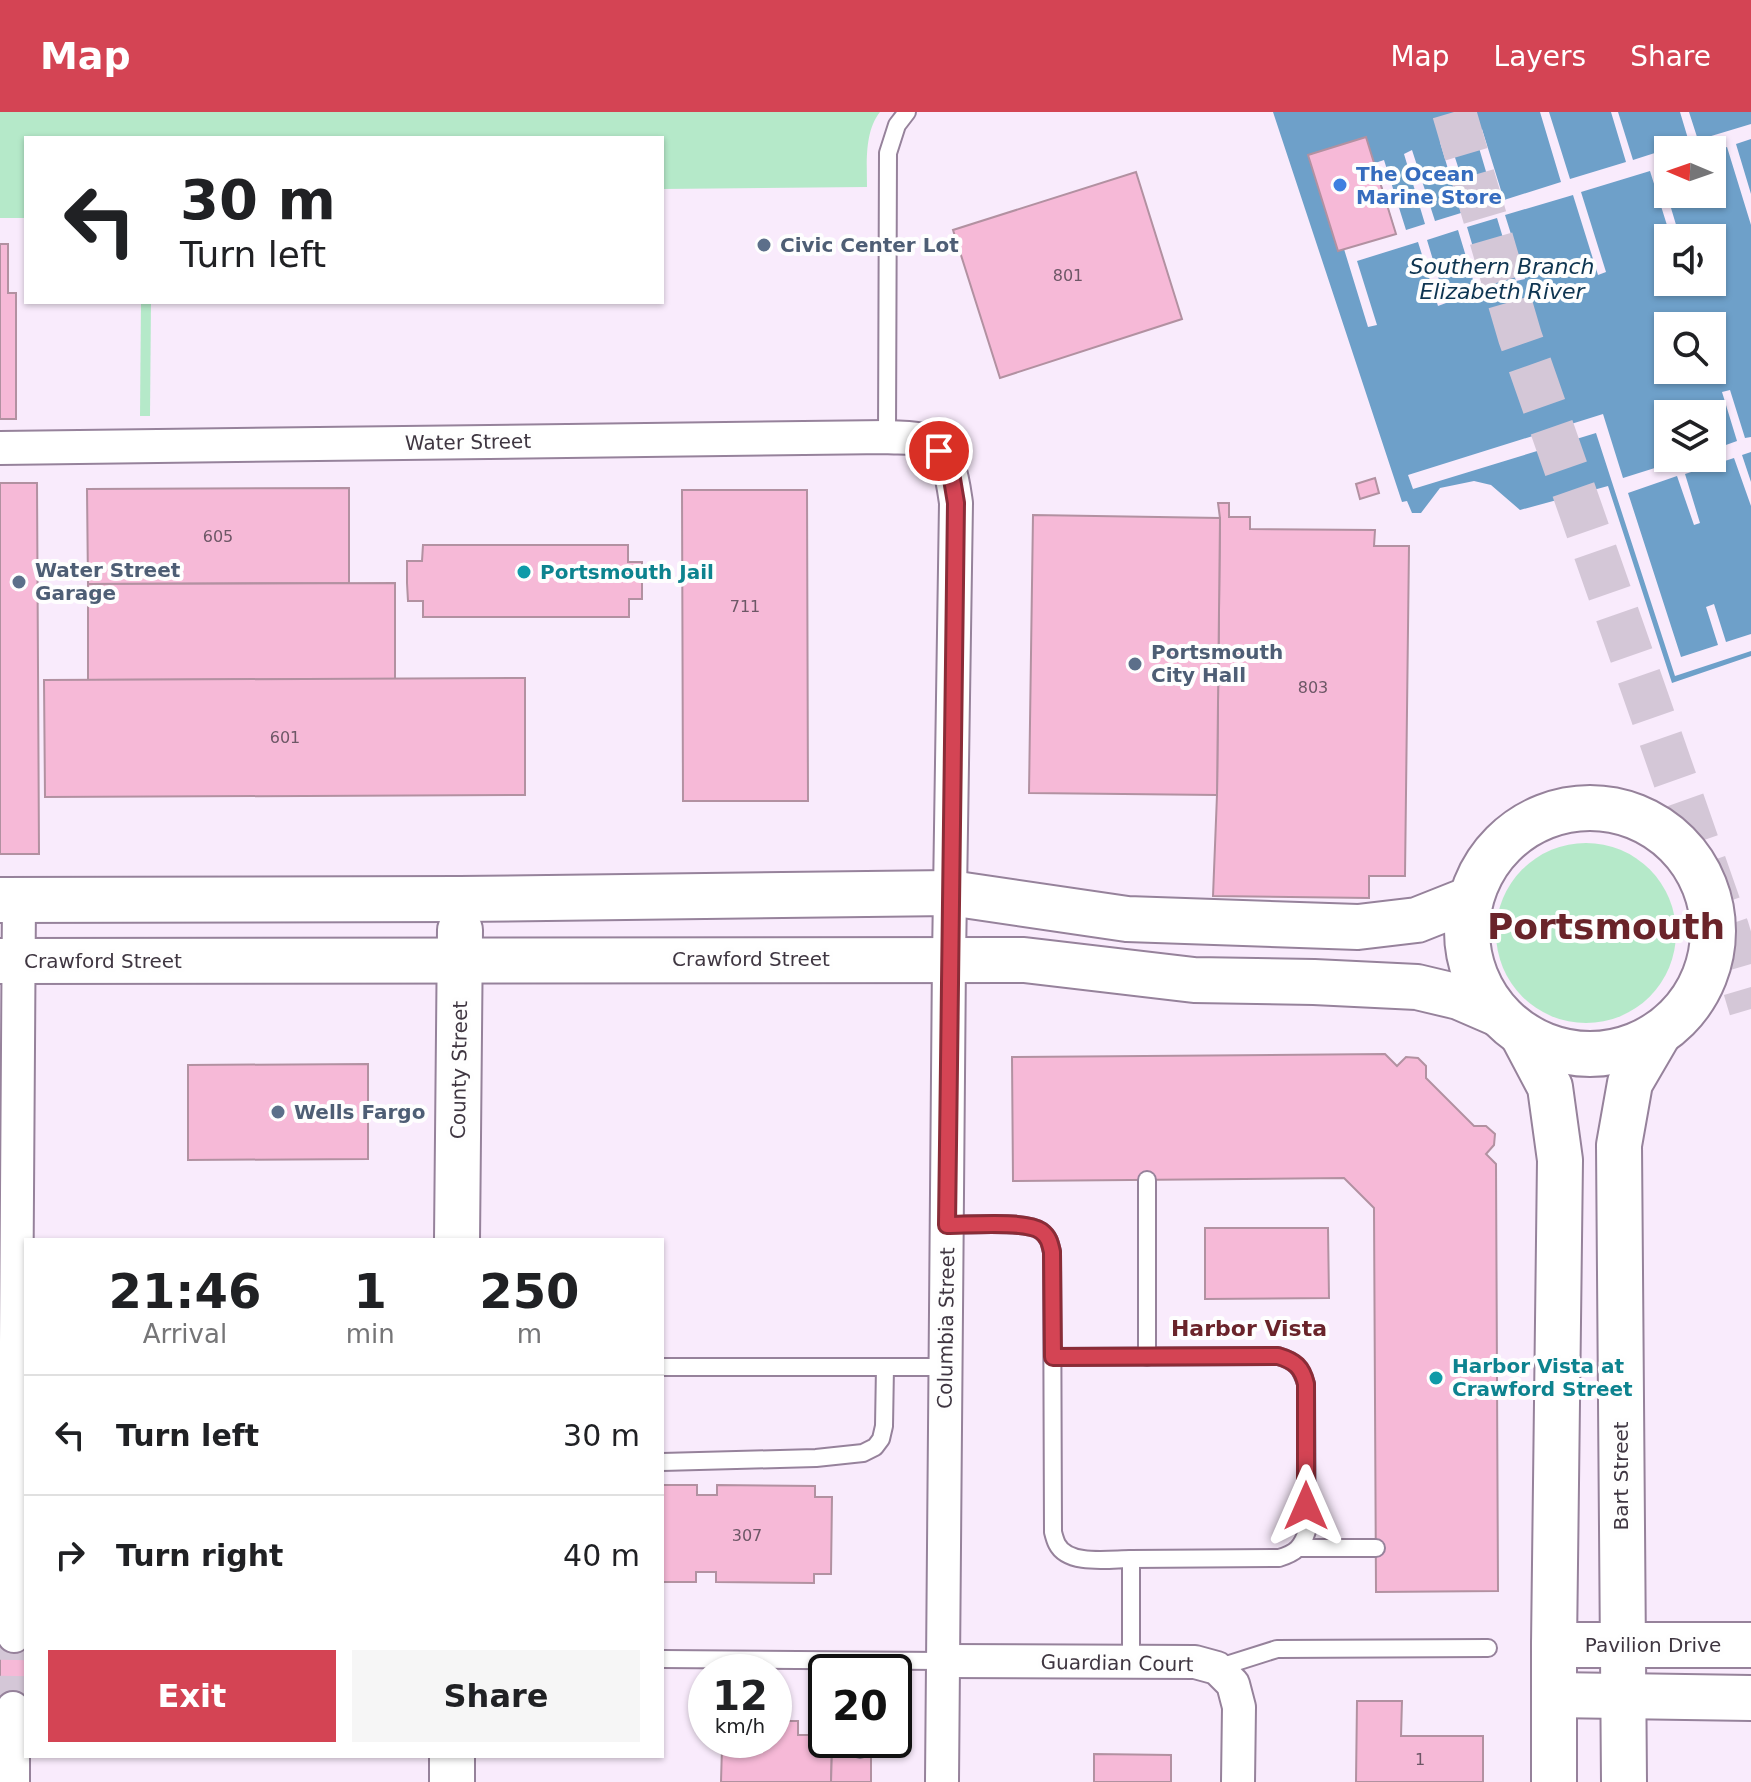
<!DOCTYPE html>
<style>
body{margin:0;font-family:"DejaVu Sans",sans-serif;background:#f6f6f6;color:#202124;height:100vh;display:flex;flex-direction:column;font-size:30px;white-space:nowrap}
*{box-sizing:border-box;margin:0}
p{font-size:26px;color:#757577}
.icon{flex:none;width:44px;height:44px;fill:none;stroke:currentColor;stroke-width:2;stroke-linecap:round;stroke-linejoin:round}
.map{position:relative;flex:1;overflow:hidden}
.drawer{position:absolute;left:24px;top:1126px;width:640px;height:520px;display:flex;flex-direction:column;background:#fff;border-radius:0px;box-shadow:0 2px 6px #0004}
.drawer>*{flex:none}
.guide{position:absolute;left:24px;top:24px;width:640px;height:168px;border-radius:0px;box-shadow:0 2px 6px #0004;background:#fff;color:#202124;overflow:hidden}
.needle{width:52px;rotate:272deg}
.fabs{position:absolute;left:1654px;top:24px;display:grid;gap:16px}
.fabs a{display:grid;place-items:center;width:72px;height:72px;border-radius:0px;background:#fff;box-shadow:0 2px 6px #0004;font-size:40px}
.speed{position:absolute;left:688px;top:1542px;display:flex;gap:16px;font-size:40px;font-weight:700;text-align:center}
.speed>*{display:grid;place-content:center;width:104px;height:104px;border-radius:50%;background:#fff;box-shadow:0 2px 6px #0004;line-height:1}
.speed small{font-size:20px;font-weight:400}
.speed .limit{border:4px solid #111;border-radius:12px;background:#fff;color:#111}
.pin{position:absolute;display:grid;place-items:center;width:68px;height:68px;color:#fff;margin:-34px;border:4px solid #fff;border-radius:50%;box-shadow:0 2px 8px #0007}
.me{position:absolute;width:88px;margin:-44px;rotate:0deg;stroke-linejoin:round;filter:drop-shadow(0 0 6px #0008)}
.turn{display:flex;align-items:center;gap:28px;height:168px;padding:0 24px;font-size:36px}
.turn .icon{width:104px;height:104px;stroke-width:2.5}
.turn b{display:block;font-size:56px;line-height:68px}
.eta{display:flex;justify-content:space-evenly;align-items:center;height:136px;text-align:center}
.eta b{font-size:48px;font-weight:700;line-height:56px}
.primary-button{display:flex;gap:16px;margin-top:auto;padding:16px 24px}
.primary-button a{flex:1;height:92px;border-radius:0px;background:#d44454;color:#fff;font-size:32px;font-weight:700;line-height:92px;text-align:center}
.primary-button a+a{background:#f6f6f6;color:#202124}
ul{padding:0;list-style:none}
li{display:flex;align-items:center;gap:24px;height:120px;padding:0 24px;border-top:2px solid #e0e0e0}
li div{flex:1}
li b{display:block;font-size:30px}
li em{font-style:normal}
header{display:flex;align-items:center;gap:48px;box-sizing:border-box;height:112px;padding:0 40px;background:#d44454;color:#fff}
header strong{font-size:38px}
nav{display:flex;gap:44px;margin-inline-start:auto;font-size:28px}
.map>svg:first-child{display:block}
.green{fill:#b5e9c9}
.water{fill:#6ea0c9;fill-rule:evenodd}
.pier{fill:#f9ebfc}
.building{fill:#f6b9d7;stroke:#b291a1;stroke-width:2}
.lines{fill:none;stroke-linecap:round;stroke-linejoin:round}
.street-tunnel{stroke:#d4c7d7;stroke-width:32;stroke-dasharray:32 16;stroke-linecap:butt}
.highway-tunnel{stroke:#d4c7d7;stroke-width:44;stroke-dasharray:44 22;stroke-linecap:butt}
.lane-casing{stroke:#96829b;stroke-width:20}
.street-casing{stroke:#96829b;stroke-width:36}
.secondary-casing{stroke:#96829b;stroke-width:48}
.lane{stroke:#fff;stroke-width:16}
.street{stroke:#fff;stroke-width:32}
.secondary{stroke:#fff;stroke-width:44}
.route-casing{stroke:#8a2c37;stroke-width:20}
.route{stroke:#d44454;stroke-width:14}
.shop-dot{fill:#3f7fe0;stroke:#fefefe;stroke-width:3}
.service-dot{fill:#5c6f8a;stroke:#fefefe;stroke-width:3}
.culture-dot{fill:#0f9aa8;stroke:#fefefe;stroke-width:3}
.labels{text-anchor:middle;stroke-width:8;stroke-linejoin:round;paint-order:stroke}
.number-label{font-size:16px;fill:#6d5766}
.shop-label{font-size:20px;font-weight:bold;fill:#366cbe;stroke:#fefefe;text-anchor:start}
.service-label{font-size:20px;font-weight:bold;fill:#4e5e75;stroke:#fefefe;text-anchor:start}
.street-label{font-size:20px;fill:#3f3641;stroke:#fefefe}
.culture-label{font-size:20px;font-weight:bold;fill:#0d838f;stroke:#fefefe;text-anchor:start}
.water-label{font-size:22px;font-style:italic;fill:#0e3551;stroke:#fefefe}
.neighbourhood-label{font-size:22px;font-weight:bold;fill:#6a242a;stroke:#fefefe}
.town-label{font-size:36px;font-weight:bold;fill:#6a242a;stroke:#fefefe}
</style>
<header>
<strong>Map</strong>
<nav><a>Map</a><a>Layers</a><a>Share</a></nav>
</header>
<div class="map">
<svg width="1751" height="1670" viewBox="0 0 1751 1670">
<rect width="100%" height="100%" fill="#f9ebfc"/>
<g class="green">
<path d="M0,0H880C864,20 867,52 867,75L662,77V26H26V106H0Z"/>
<polygon points="141,190 151,190 150,304 140,304"/>
<circle cx="1586" cy="821" r="90"/>
</g>
<path class="water" d="M1273,0H1751V544L1672,571L1608,374L1520,398L1491,373L1474,369L1440,376L1421,401H1412L1407,389L1402,390ZM1668,38H1712V82H1668ZM1668,126H1712V170H1668ZM1668,214H1712V258H1668ZM1668,302H1712V346H1668Z"/>
<g class="pier">
<polygon points="1540,0 1549,0 1570,67 1626,50 1611,0 1618,0 1633,48 1689,30 1680,0 1689,0 1698,28 1751,12 1751,27 1736,32 1751,82 1751,113 1727,35 1712,39 1668,38 1668,53 1659,56 1680,126 1671,126 1650,59 1581,80 1606,160 1598,163 1573,83 1505,103 1525,167 1516,169 1497,106 1467,115 1486,179 1477,181 1458,118 1427,128 1446,191 1438,194 1418,130 1357,149 1377,213 1368,215 1344,137 1396,121 1375,51 1384,48 1406,118 1425,112 1404,42 1412,38 1435,109 1461,101 1440,30 1449,27 1472,98 1495,90 1474,19 1482,17 1504,88 1561,70"/>
<polygon points="1730,278 1745,326 1751,325 1751,340 1742,343 1751,370 1751,394 1734,346 1685,362 1700,411 1694,413 1677,364 1628,381 1681,545 1718,533 1706,495 1714,492 1726,530 1751,522 1751,539 1675,564 1596,321 1413,377 1408,363 1603,302 1623,366 1677,349 1677,346 1712,346 1712,338 1737,329 1722,280"/>
</g>
<g class="building">
<polygon points="1366,25 1396,122 1338,139 1308,43"/>
<polygon points="1136,60 1182,207 1000,266 953,118"/>
<polygon points="0,132 8,132 8,181 16,181 16,307 0,307"/>
<polygon points="1375,366 1379,381 1360,387 1356,372"/>
<polygon points="0,371 37,371 39,742 0,742"/>
<polygon points="349,376 349,471 88,472 87,377"/>
<polygon points="682,378 807,378 808,689 683,689"/>
<polygon points="1218,391 1229,391 1229,405 1250,405 1250,417 1375,418 1374,434 1409,434 1405,764 1369,764 1369,786 1213,784 1217,683 1220,406"/>
<polygon points="1033,403 1220,406 1217,683 1029,681"/>
<polygon points="423,433 628,433 628,450 642,450 642,487 629,487 629,505 423,505 423,489 408,489 407,471 407,449 422,449"/>
<polygon points="395,471 395,567 88,568 88,472"/>
<polygon points="525,566 525,683 45,685 44,568"/>
<polygon points="1385,942 1397,954 1406,945 1418,946 1426,954 1426,966 1474,1014 1486,1014 1495,1022 1494,1033 1486,1042 1496,1052 1498,1479 1376,1480 1374,1096 1344,1066 1013,1069 1012,945"/>
<polygon points="368,952 368,1047 188,1048 188,953"/>
<polygon points="1205,1116 1328,1116 1329,1186 1205,1187"/>
<polygon points="662,1373 697,1373 697,1383 717,1383 717,1373 815,1374 815,1385 832,1385 831,1462 814,1462 814,1471 716,1470 716,1460 696,1460 696,1470 662,1470"/>
<rect x="0" y="1523" width="26" height="73"/>
<polygon points="1357,1589 1402,1589 1401,1624 1483,1624 1483,1670 1356,1670"/>
<polygon points="774,1609 798,1609 798,1623 822,1623 822,1637 832,1637 831,1670 721,1670 722,1635 733,1636 733,1628 774,1628"/>
<polygon points="832,1637 871,1638 871,1670 831,1670"/>
<polygon points="1094,1642 1171,1643 1171,1670 1094,1670"/>
</g>
<g class="lines">
<polyline class="street-tunnel" points="13,1596 14,1524"/>
<polyline class="highway-tunnel" points="1454,0 1520,225 1727,816 1751,897"/>
<g class="lane-casing">
<g id="lane">
<polyline points="887,325 888,41 897,13 907,0"/>
<polyline points="1147,1068 1147,1245"/>
<path d="M947,1113C968,1113 1026,1108 1041,1119C1049,1125 1050,1131 1052,1140L1053,1420C1054,1424 1055,1428 1057,1432C1068,1454 1110,1447 1131,1447V1550"/>
<path d="M1053,1245L1278,1244C1295,1249 1301,1255 1306,1272L1307,1419C1302,1435 1296,1441 1279,1446L1131,1447"/>
<polyline points="662,1255 946,1255"/>
<polyline points="662,1350 816,1346 863,1341 875,1335 881,1327 884,1314 885,1255"/>
<polyline points="1299,1436 1376,1436"/>
<polyline points="662,1547 943,1549"/>
<polyline points="1217,1556 1277,1537 1488,1536"/>
<polyline points="860,1637 860,1628"/>
</g>
</g>
<g class="street-casing">
<g id="street">
<path d="M0,336L887,325C899,326 915,325 926,329C950,338 953,370 956,391L949,847L942,1670"/>
<polyline points="14,1524 19,788"/>
<polyline points="943,1549 1195,1550 1217,1556 1233,1572 1239,1595 1238,1670"/>
<polyline points="13,1670 13,1596"/>
</g>
</g>
<g class="secondary-casing">
<g id="secondary">
<circle cx="1590" cy="819" r="123"/>
<polyline points="0,788 460,787 950,781 1127,807 1358,815 1417,808 1470,787"/>
<polyline points="0,849 1024,848 1194,868 1314,870 1417,875 1459,885 1496,901"/>
<polyline points="1523,924 1550,975 1560,1048 1554,1533 1554,1670"/>
<polyline points="457,1128 460,818"/>
<polyline points="1554,1533 1751,1533"/>
<polyline points="1554,1583 1751,1586"/>
<polyline points="452,1670 452,1644"/>
<polyline points="1624,1670 1619,1033 1630,971 1658,923"/>
</g>
</g>
<use href="#lane" class="lane"/>
<use href="#street" class="street"/>
<use href="#secondary" class="secondary"/>
</g>
<g class="lines">
<g class="route-casing">
<path id="route" d="M939,339L951,361L956,391L947,1113C968,1113 1026,1108 1041,1119C1049,1125 1050,1131 1052,1140L1053,1245L1278,1244C1295,1249 1302,1255 1306,1272V1394"/>
</g>
<use href="#route" class="route"/>
</g>
<circle class="shop-dot" cx="1340" cy="73" r="8"/>
<g class="service-dot">
<circle cx="764" cy="133" r="8"/>
<circle cx="19" cy="470" r="8"/>
<circle cx="1135" cy="552" r="8"/>
<circle cx="278" cy="1000" r="8"/>
</g>
<g class="culture-dot">
<circle cx="524" cy="460" r="8"/>
<circle cx="1436" cy="1266" r="8"/>
</g>
<g class="labels">
<g class="number-label">
<text x="1068" y="169">801</text>
<text x="218" y="430">605</text>
<text x="745" y="500">711</text>
<text x="1313" y="581">803</text>
<text x="285" y="631">601</text>
<text x="747" y="1429">307</text>
<text x="1420" y="1653">1</text>
</g>
<g class="shop-label">
<text x="1356" y="69">The Ocean<tspan x="1356" dy="23">Marine Store</tspan></text>
</g>
<g class="service-label">
<text x="780" y="140">Civic Center Lot</text>
<text x="35" y="465">Water Street<tspan x="35" dy="23">Garage</tspan></text>
<text x="1151" y="547">Portsmouth<tspan x="1151" dy="23">City Hall</tspan></text>
<text x="294" y="1007">Wells Fargo</text>
</g>
<g class="street-label">
<text transform="translate(468 330) rotate(-1)" y="7">Water Street</text>
<text x="751" y="854">Crawford Street</text>
<text x="103" y="856">Crawford Street</text>
<text transform="translate(459 958) rotate(-89)" y="7">County Street</text>
<text transform="translate(946 1216) rotate(-89)" y="7">Columbia Street</text>
<text transform="translate(1621 1364) rotate(-90)" y="7">Bart Street</text>
<text x="1653" y="1540">Pavilion Drive</text>
<text transform="translate(1117 1551) rotate(1)" y="7">Guardian Court</text>
</g>
<g class="culture-label">
<text x="540" y="467">Portsmouth Jail</text>
<text x="1452" y="1261">Harbor Vista at<tspan x="1452" dy="23">Crawford Street</tspan></text>
</g>
<g class="water-label">
<text x="1502" y="162">Southern Branch<tspan x="1502" dy="25">Elizabeth River</tspan></text>
</g>
<g class="neighbourhood-label">
<text x="1249" y="1224">Harbor Vista</text>
</g>
<g class="town-label">
<text x="1606" y="827">Portsmouth</text>
</g>
</g>
</svg>
<div class="fabs">
<a><svg class="needle" viewBox="-14 -14 28 28"><path d="M0-13l5 13h-10z" fill="#e53935"/><path d="M0 13l5-13h-10z" fill="#757577"/></svg></a>
<a><svg class="icon" aria-label="sound" viewBox="0 0 24 24"><path d="M4 9h4l5-4v14l-5-4H4zM17 9q2 3 0 6"/></svg></a>
<a><svg class="icon" aria-label="search" viewBox="0 0 24 24"><circle cx="10" cy="10" r="6"/><path d="M15 15l6 6"/></svg></a>
<a><svg class="icon" aria-label="layers" viewBox="0 0 24 24"><path d="M12 4l9 5-9 5-9-5zM3 14l9 5 9-5"/></svg></a>
</div>
<div class="speed"><div>12<small>km/h</small></div><div class="limit">20</div></div>
<div class="pin" style="left:939px;top:339px;background:#d93025"><svg class="icon" aria-label="arrive" viewBox="0 0 24 24"><path d="M6 21V4h12l-3 4 3 4H6"/></svg></div>
<svg class="me" style="left:1306px;top:1394px" viewBox="-20 -20 40 40"><path d="M0-17L14 15 0 8-14 15z" fill="#d44454" stroke="#fff" stroke-width="4"/></svg>
<div class="guide">
<div class="turn"><svg class="icon" aria-label="left" viewBox="0 0 24 24"><path d="M17 20v-9H6M10 6l-5 5 5 5"/></svg><div><b>30 m</b>Turn left</div></div>
</div>
<section class="drawer">
<div class="eta">
<div><b>21:46</b><p>Arrival</p></div>
<div><b>1</b><p>min</p></div>
<div><b>250</b><p>m</p></div>
</div>
<ul>
<li><svg class="icon" aria-label="left" viewBox="0 0 24 24"><path d="M17 20v-9H6M10 6l-5 5 5 5"/></svg><div><b>Turn left</b></div><em>30 m</em></li>
<li><svg class="icon" aria-label="right" viewBox="0 0 24 24"><path d="M7 20v-9h11M14 6l5 5-5 5"/></svg><div><b>Turn right</b></div><em>40 m</em></li>
</ul>
<div class="primary-button"><a>Exit</a><a>Share</a></div>
</section>
</div>
